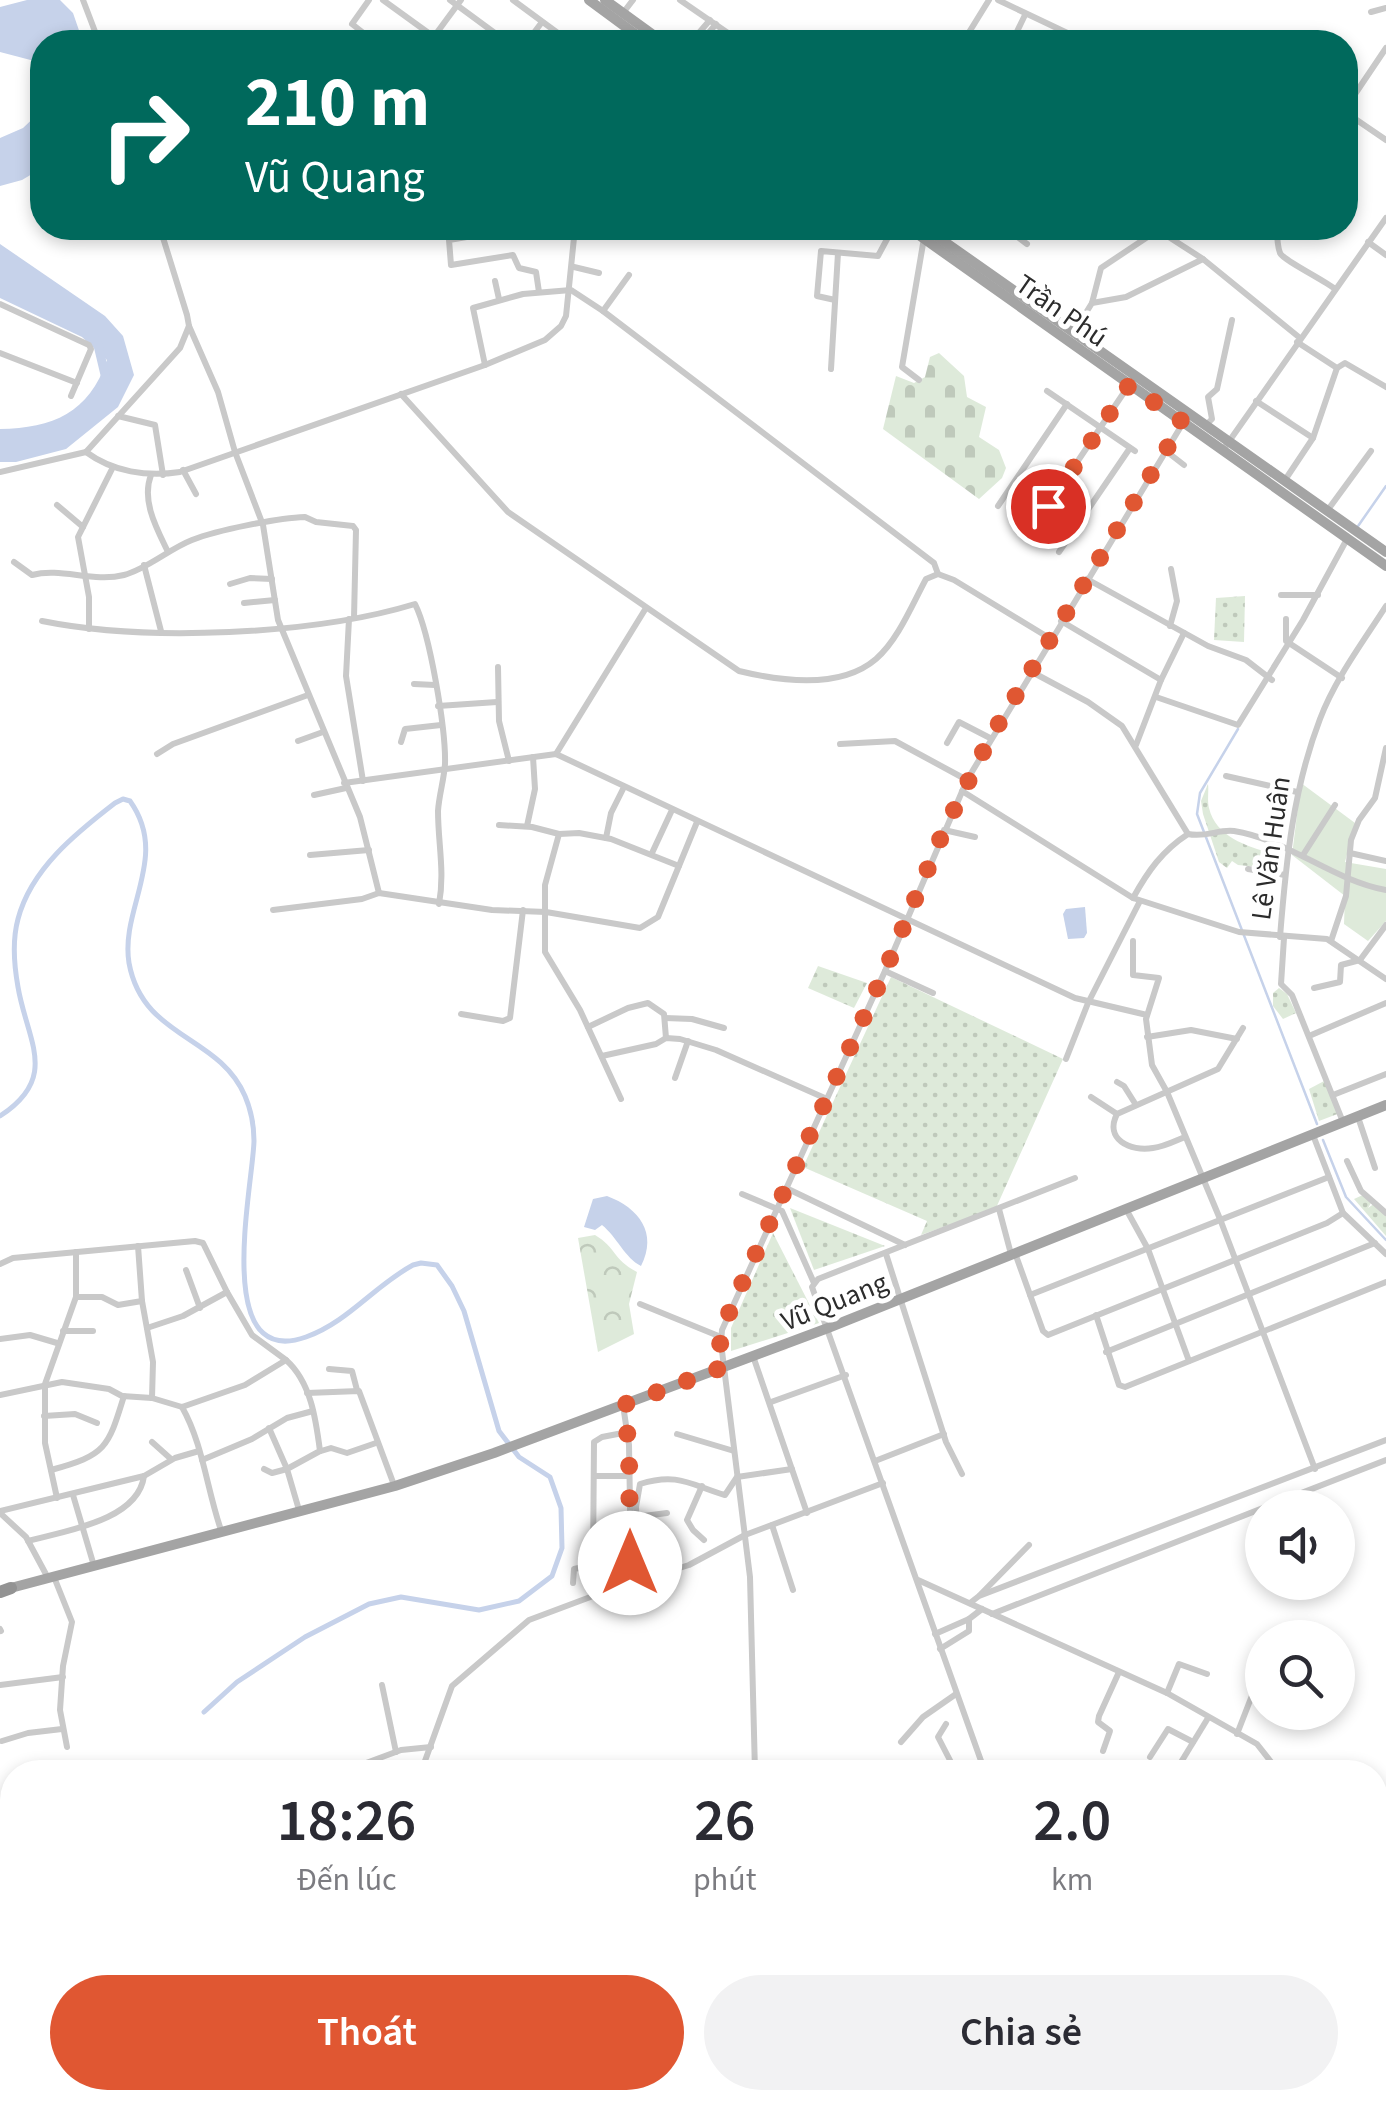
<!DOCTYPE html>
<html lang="vi">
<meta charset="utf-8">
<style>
body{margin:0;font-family:"Source Sans 3",sans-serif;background:#f2f2f3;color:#2b2b33;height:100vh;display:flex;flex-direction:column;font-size:38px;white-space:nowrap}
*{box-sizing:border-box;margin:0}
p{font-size:32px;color:#7c7c81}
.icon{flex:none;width:55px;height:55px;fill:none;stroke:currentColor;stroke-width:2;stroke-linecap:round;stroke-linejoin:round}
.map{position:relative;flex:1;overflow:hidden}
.drawer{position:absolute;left:0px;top:1760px;width:1388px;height:350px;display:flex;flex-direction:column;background:#fff;border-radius:40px 40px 0 0;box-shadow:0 5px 15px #0003}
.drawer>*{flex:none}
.hud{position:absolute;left:30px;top:30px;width:1328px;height:210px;border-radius:40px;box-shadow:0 5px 15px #0003;background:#00695c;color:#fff;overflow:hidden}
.tools{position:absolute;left:1245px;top:1490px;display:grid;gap:20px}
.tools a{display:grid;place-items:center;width:110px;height:110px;border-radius:50%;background:#fff;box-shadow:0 5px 15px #0003;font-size:50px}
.pin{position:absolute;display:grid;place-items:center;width:85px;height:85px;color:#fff;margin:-42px;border:5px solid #fff;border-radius:50%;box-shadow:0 2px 10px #0007}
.me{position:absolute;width:110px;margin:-55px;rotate:0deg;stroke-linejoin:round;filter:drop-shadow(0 0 8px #0008)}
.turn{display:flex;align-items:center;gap:35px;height:210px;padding:0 50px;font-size:45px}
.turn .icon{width:130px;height:130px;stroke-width:2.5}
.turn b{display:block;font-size:70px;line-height:85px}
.eta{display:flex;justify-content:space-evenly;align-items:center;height:170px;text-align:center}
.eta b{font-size:60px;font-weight:600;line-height:70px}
.action{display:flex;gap:20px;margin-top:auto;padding:20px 50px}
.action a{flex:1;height:115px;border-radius:60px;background:#e05732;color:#fff;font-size:40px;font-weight:600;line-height:115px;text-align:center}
.action a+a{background:#f2f2f3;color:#2b2b33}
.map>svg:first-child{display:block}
.grass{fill:url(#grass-dots)}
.forest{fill:url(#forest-crowns)}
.cemetery{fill:url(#cemetery-stones)}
.pitch{fill:#deeada}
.water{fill:#c6d2ea}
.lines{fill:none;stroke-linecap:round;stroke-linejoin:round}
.stream{stroke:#c6d2ea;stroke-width:2.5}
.canal{stroke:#c6d2ea;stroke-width:5}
.river{stroke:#c6d2ea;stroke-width:9}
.minor{stroke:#c9c9c9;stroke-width:6}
.major{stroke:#a4a4a4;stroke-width:10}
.highway{stroke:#939393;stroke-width:12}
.route{stroke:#e05732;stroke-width:18;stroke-dasharray:0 32.4}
.labels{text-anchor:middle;stroke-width:10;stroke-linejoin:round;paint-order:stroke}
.street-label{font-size:28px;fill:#2c2c2c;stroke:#fff}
</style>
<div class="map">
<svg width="1386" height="2110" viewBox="0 0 1386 2110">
<defs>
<pattern id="grass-dots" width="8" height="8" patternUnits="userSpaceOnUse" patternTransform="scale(2.5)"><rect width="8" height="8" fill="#deeada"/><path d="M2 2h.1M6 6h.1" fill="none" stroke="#bfc9bb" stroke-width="1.8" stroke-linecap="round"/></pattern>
<pattern id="forest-crowns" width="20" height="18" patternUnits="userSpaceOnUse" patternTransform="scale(2.5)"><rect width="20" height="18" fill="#deeada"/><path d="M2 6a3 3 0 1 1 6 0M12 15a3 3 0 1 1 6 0" fill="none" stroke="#bfc9bb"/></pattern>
<pattern id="cemetery-stones" width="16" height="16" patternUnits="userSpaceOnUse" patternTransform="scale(2.5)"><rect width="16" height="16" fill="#deeada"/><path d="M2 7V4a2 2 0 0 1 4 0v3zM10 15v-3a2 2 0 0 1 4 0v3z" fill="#bfc9bb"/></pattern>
</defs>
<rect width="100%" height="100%" fill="#fff"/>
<g class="grass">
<polygon points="1245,596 1244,642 1214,640 1216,598"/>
<path d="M1208,784C1209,791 1207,800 1209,808C1217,841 1255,848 1283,857L1281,869L1238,865L1232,861L1227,868L1219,862L1203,814L1201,801Z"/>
<polygon points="818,966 867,983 854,1008 808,988"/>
<polygon points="891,977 1063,1059 996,1208 921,1235 927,1221 803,1167"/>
<polygon points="1279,988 1287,994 1296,1013 1283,1019 1273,1006 1273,993"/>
<polygon points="1326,1080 1340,1113 1319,1121 1309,1089"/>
<polygon points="1365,1194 1371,1203 1368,1208 1375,1203 1386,1216 1386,1236 1354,1199"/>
<polygon points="790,1208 885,1246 814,1270"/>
<polygon points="773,1233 819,1323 731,1351 731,1328"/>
</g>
<path class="forest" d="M595,1235C617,1248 612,1259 637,1272L629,1304L634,1334L598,1352L578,1238Z"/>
<polygon class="cemetery" points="939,353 964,376 967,397 986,407 979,437 999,450 1006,468 1002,478 979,499 883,429 896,376 914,383 925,377 930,357"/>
<polygon class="pitch" points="1301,783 1355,823 1345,862 1386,869 1386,921 1368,941 1344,924 1345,896 1292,855"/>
<g class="water">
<polygon points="27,0 60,0 73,13 83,42 42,42 42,63 0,52 0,7"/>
<polygon points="42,110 42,168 22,180 0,186 0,138 23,128"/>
<path d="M0,244L105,316L123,336L134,375L118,407L66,449L16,462H0V429C53,428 89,413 107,360L82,337L0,298Z"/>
<polygon points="1085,907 1087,933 1084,938 1068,939 1063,914 1066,909"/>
<path d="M607,1196C639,1208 658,1233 641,1266C625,1258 617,1237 602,1225L595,1230L584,1227L593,1199Z"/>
</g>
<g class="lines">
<g class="stream">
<polyline points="1356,529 1386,486"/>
<polyline points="1238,729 1200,793 1197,814 1317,1124"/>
<polyline points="1323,1140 1346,1197 1386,1240"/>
</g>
<path class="canal" d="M0,1116C60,1077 27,1041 18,987C14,965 12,941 18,919C31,869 76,833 115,803L123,799L130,801C170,857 120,908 129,963C143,1039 218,1034 245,1096C251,1110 254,1125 254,1141C253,1185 211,1371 306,1337C348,1322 374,1286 413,1265L421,1263L437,1265L452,1286L464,1311L499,1431L519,1457L550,1477L561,1508L562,1548L552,1576L519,1601L479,1610L401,1597L369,1604L305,1637L237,1682L204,1712"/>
<polyline class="river" points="97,341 106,379"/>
<g class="minor">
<polyline points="83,0 99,42"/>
<polyline points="369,0 352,24 375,42"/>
<polyline points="383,0 441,42"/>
<polyline points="450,0 507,42"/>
<polyline points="513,0 570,42"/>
<polyline points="680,0 741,42"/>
<polyline points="998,0 1080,39"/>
<polyline points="1371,12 1386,8"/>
<polyline points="623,13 633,0"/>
<polyline points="430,42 461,0"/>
<polyline points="527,42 542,22"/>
<polyline points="691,42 710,20"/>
<polyline points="701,42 716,24"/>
<polyline points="963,42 989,0"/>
<polyline points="1012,42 1025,15"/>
<polyline points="1345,109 1386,48"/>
<polyline points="1345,112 1386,140"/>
<polyline points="520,228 449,240 451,265 513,255 519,268 536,272 539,292"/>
<polyline points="1006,228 1027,244"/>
<path d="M1277,228C1277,235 1277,245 1280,253C1283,260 1324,280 1335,289"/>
<polyline points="1368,242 1386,255"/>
<polyline points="574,267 599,273"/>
<polyline points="495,281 499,299"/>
<polyline points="835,300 817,296 821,251 878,256 893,228"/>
<polyline points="1092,303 1101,268 1158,230 1203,259"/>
<polyline points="0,304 89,345 91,349 71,396"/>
<polyline points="603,311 934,563 938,574"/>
<polyline points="189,326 218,392 235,452 263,525 278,620 360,817 379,893"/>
<polyline points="1074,332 1092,303 1126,297 1203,259 1300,338"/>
<polyline points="1297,342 1337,368 1345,363 1386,387"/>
<polyline points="0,353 77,383"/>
<polyline points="485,365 473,308 523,294 571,290 603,311 629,275"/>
<polyline points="831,369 838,253"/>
<polyline points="919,380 902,367 924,238"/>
<polyline points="1047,391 1135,451"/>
<path d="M401,394L508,512L739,671C780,681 840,690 876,659C898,640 912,605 926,579L938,574L954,580L1051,639"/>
<polyline points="1256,401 1313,438 1285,480"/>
<polyline points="118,416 155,425 163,475"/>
<polyline points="1206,425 1212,419 1208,397 1217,389 1232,320"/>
<polyline points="1313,438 1337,368"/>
<polyline points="1223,450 1386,218"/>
<polyline points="1166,451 1184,465"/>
<path d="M86,452C113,472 147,477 180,472L485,365L545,340L561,326L566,316L575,228"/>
<polyline points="183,470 196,494"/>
<polyline points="0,472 86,452 180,348 189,326 187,315 160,228"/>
<path d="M151,475C141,501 157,529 168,552"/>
<polyline points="57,505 83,527"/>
<polyline points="998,506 1067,404"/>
<polyline points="1327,511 1371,451"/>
<polyline points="1030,532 1129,385"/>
<polyline points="1059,552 1130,448"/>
<path d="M14,562L32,575C61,567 93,583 124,575C147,569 169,549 192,540C217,530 278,518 305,517L316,522L353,526L356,530L354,618"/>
<polyline points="144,565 161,631"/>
<polyline points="1087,579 1208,646 1246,660 1272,680"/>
<polyline points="230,584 250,578 272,579"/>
<polyline points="1281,595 1318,595"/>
<polyline points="244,603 275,600"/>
<polyline points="349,619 346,676 363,781"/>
<polyline points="1286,619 1286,641 1342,678"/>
<path d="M42,621C146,642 313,635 415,604C430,634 446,730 445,764C444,780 439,795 438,811C438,843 445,872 439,904"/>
<polyline points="1061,621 1161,680"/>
<polyline points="1170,626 1177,601 1171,569"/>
<polyline points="89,629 89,597 78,537 113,467"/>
<polyline points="498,667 499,721 509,761"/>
<polyline points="1032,672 1088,702 1122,726 1188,834"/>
<polyline points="414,684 435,685"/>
<polyline points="1156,697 1238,725 1303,620 1347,539"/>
<polyline points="438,706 497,702"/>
<polyline points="298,741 323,732"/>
<polyline points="401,742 405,729 441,725"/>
<polyline points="947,743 959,722 990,738"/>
<polyline points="840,744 895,741 967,780"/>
<polyline points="1136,745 1161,680 1184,633"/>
<polyline points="157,754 173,744 308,695"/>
<polyline points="556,754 646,608"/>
<polyline points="1226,776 1297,792"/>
<polyline points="344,783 556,754 1075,998 1147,1015"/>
<polyline points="962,791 1133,898 1239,932 1327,939 1386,979"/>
<polyline points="314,795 346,788"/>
<polyline points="499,825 532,827 559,834 579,833 611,839 679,866"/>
<polyline points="527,826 535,789 533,757"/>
<polyline points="944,830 975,837"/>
<polyline points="559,834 545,885 545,952 580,1010 621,1099"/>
<polyline points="606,838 611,813 624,787"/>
<polyline points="652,853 672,810"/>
<polyline points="1350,853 1386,861"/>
<polyline points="310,855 369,850"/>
<polyline points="1303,855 1335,805"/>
<polyline points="1248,869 1285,875"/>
<path d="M1133,898C1148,871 1162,851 1188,834C1206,838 1218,829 1234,831C1289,840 1332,880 1386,890"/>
<polyline points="273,910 362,899 379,893 492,910 546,912 640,928 658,917 697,822"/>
<path d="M1280,937C1286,862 1293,789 1320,719C1335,679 1363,642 1386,606"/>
<polyline points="1284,938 1281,984 1292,995 1343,1122"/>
<polyline points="1133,941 1133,975 1159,978 1146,1019 1152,1065 1167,1092 1220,1219 1315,1469"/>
<polyline points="1331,941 1346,896 1351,840 1359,820 1375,798 1386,748"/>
<polyline points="885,971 933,993"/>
<polyline points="1314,988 1340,982 1341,965 1360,960 1386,925"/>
<polyline points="461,1014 503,1021 510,1018 523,910"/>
<polyline points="665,1018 692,1019 724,1028"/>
<polyline points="588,1027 628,1008 648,1003 664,1014 666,1038"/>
<polyline points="1309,1036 1386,1003"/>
<polyline points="1147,1037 1191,1030 1237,1039"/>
<polyline points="602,1056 656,1044 666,1038 680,1039 716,1050 827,1099"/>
<polyline points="1066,1059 1088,1003 1140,901"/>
<polyline points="675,1078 688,1041"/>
<polyline points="1117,1082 1124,1086 1136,1105"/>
<polyline points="1333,1095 1386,1074"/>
<polyline points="1091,1097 1117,1114"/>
<polyline points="1358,1117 1375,1168"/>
<polyline points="1313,1135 1343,1213 1386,1254"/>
<path d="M1185,1137C1175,1141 1164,1147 1153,1148C1130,1152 1104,1139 1117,1114L1218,1069L1243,1028"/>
<polyline points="1347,1161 1361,1191 1386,1213"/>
<polyline points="786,1188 905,1245"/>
<polyline points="742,1194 782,1211 814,1283"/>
<polyline points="999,1209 1011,1254"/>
<polyline points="1126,1209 1148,1249 1189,1361"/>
<polyline points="138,1246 142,1301 153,1362 152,1398"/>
<polyline points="1015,1253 1043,1331 1048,1335 1327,1223 1343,1213"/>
<polyline points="886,1254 946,1442 962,1474"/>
<polyline points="0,1264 13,1258 195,1241 203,1243 227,1292 183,1316 147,1328"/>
<polyline points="186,1270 200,1308"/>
<polyline points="227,1292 252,1335 286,1360"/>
<polyline points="1030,1295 1329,1177"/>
<polyline points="76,1297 102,1297 118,1305 142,1301"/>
<polyline points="640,1304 721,1337"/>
<polyline points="1096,1315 1119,1385 1125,1387 1386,1282"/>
<polyline points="63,1331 93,1331"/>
<polyline points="0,1339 30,1335 57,1343"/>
<polyline points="1106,1352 1375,1243"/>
<polyline points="753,1356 807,1513"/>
<polyline points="329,1369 352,1371 357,1390"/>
<polyline points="307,1393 359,1391 394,1485"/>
<path d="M0,1395L62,1382L109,1389L122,1396L152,1398L182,1407L245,1385L286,1360C311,1382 316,1420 320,1451L287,1469L299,1510"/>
<polyline points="771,1402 846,1375"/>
<polyline points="623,1405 629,1445 631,1563"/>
<path d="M182,1407C203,1444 207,1490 221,1530"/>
<polyline points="44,1416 75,1414 97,1423"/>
<polyline points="628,1432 602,1437 594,1442 593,1565 638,1562"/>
<polyline points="677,1434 734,1451"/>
<polyline points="152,1442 171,1459"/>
<polyline points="321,1451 331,1448 347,1453 376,1443"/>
<polyline points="202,1460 252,1439 287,1418 313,1411"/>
<polyline points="875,1461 944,1434"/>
<polyline points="264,1469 272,1473 287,1469 269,1428"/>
<path d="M51,1470C106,1455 108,1448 124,1396"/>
<polyline points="144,1476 175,1458 199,1451"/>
<polyline points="596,1476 629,1476"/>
<polyline points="702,1486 687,1520 693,1530 704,1540"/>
<polyline points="73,1495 94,1566"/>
<polyline points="57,1498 45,1443 45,1384 76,1297 76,1252"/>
<path d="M0,1511L144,1476C138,1521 64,1531 28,1541"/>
<polyline points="0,1513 26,1537 48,1578"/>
<polyline points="636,1517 667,1513"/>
<polyline points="772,1525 793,1590"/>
<polyline points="54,1577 72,1622 63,1666 60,1710 67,1747"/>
<path d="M639,1580L636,1507L640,1484C678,1472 691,1485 725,1495L737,1477L792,1469"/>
<polyline points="918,1580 1167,1693 1257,1744 1279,1772"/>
<polyline points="573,1583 574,1569 593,1565"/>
<polyline points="980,1595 1029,1545"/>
<polyline points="970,1603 979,1596 1386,1440"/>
<polyline points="992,1614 1386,1460"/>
<polyline points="0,1629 1,1631"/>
<polyline points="935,1634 969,1619 982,1609"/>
<polyline points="940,1649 969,1631 969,1619"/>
<polyline points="0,1685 63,1677"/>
<polyline points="382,1685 396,1752"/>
<polyline points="1167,1693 1179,1664 1207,1674"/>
<polyline points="946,1724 938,1737 955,1770"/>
<polyline points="1237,1734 1260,1675"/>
<polyline points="2,1741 28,1733 62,1729"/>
<polyline points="901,1742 923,1717 956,1694"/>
<polyline points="1103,1751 1110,1731 1098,1722 1099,1716 1119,1672"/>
<polyline points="1150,1757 1168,1729 1193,1742"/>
<polyline points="342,1772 401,1750 431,1747"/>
<polyline points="421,1772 452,1686 529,1620 609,1590 689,1565 745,1535 883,1483"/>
<polyline points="755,1772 750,1577 721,1343 722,1330 885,971 967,780 1183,423"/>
<polyline points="985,1772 812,1287 818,1279 1075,1178"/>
<polyline points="1175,1772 1208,1718"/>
<polyline points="1263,1772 1274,1765"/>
<polyline points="1378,1870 1386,1848"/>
<polyline points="1096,2098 1101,2110"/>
<polyline points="328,2110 332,2098"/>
<polyline points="684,2110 698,2107 701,2110"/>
<polyline points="780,2110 780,2098"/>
</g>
<g class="major">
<polyline points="589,0 646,42"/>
<polyline points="605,0 663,42"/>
<polyline points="909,228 1386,566"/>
<polyline points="925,228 1386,552"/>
<polyline points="7,1589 395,1486 494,1453 828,1328 1386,1105"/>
<polyline points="1375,2079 1386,2067"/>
<polyline points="1375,2093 1386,2081"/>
<polyline points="1347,2110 1358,2098"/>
<polyline points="1360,2110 1371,2098"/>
</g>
<g class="highway">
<polyline points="0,1592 11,1588"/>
<polyline points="0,1889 12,1904"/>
<polyline points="210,2098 228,2110"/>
</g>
</g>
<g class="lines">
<polyline class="route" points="630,1563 629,1445 623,1405 726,1366 720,1343 730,1310 885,971 944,830 990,738 1183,422 1129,385 1048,506"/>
</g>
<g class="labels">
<g class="street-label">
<text transform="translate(1062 310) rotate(35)" y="10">Trần Phú</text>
<text transform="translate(1270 848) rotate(-82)" y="10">Lê Văn Huân</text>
<text transform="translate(834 1301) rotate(-22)" y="10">Vũ Quang</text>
</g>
</g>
</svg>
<div class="tools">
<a><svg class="icon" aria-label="sound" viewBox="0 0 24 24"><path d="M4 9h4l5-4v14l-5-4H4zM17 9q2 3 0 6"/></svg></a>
<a><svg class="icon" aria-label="search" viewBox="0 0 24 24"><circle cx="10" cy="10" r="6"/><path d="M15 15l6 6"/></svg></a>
</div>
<div class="pin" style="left:1048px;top:506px;background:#d93025"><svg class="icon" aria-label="arrive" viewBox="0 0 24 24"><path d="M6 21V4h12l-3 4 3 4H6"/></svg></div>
<svg class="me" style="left:630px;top:1563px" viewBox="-20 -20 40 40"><circle r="19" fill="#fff"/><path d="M0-13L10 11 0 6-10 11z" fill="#e05732"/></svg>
<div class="hud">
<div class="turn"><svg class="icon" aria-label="right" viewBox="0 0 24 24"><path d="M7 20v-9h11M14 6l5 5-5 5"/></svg><div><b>210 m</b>Vũ Quang</div></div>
</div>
<section class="drawer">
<div class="eta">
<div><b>18:26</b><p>Đến lúc</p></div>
<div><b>26</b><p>phút</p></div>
<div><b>2.0</b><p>km</p></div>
</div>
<div class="action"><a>Thoát</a><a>Chia sẻ</a></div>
</section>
</div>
